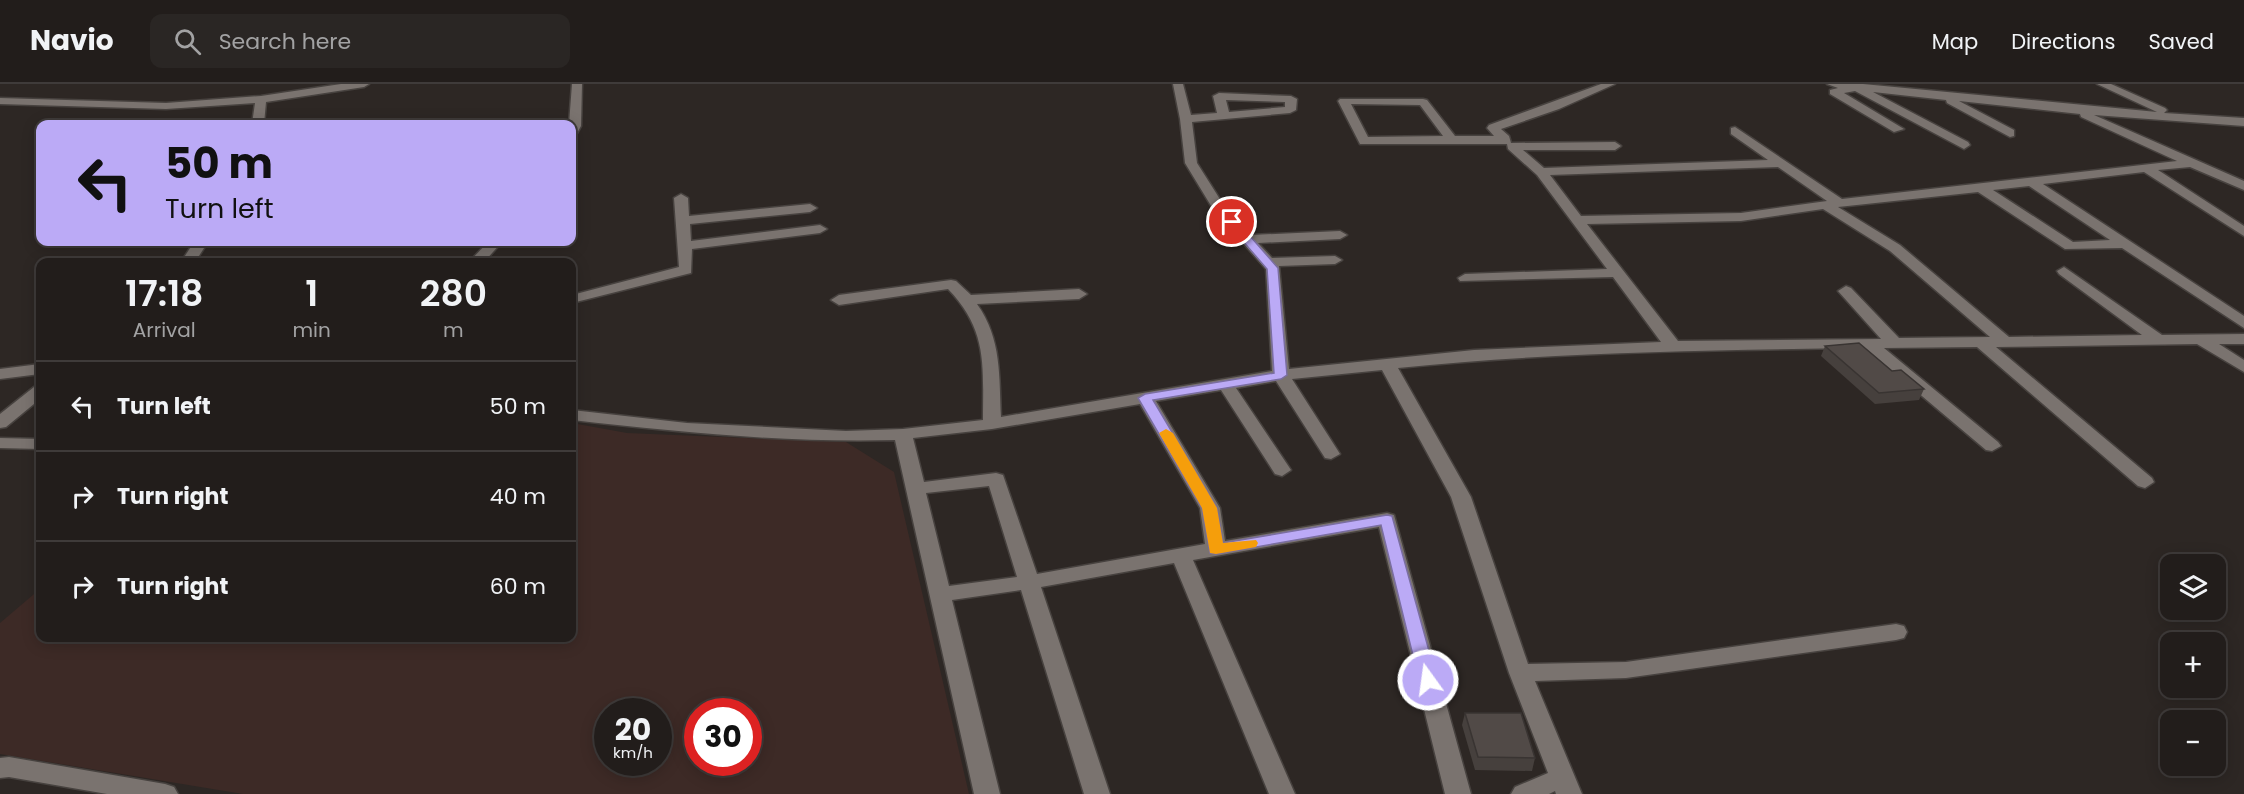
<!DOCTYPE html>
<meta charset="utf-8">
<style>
body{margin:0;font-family:Poppins,sans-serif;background:#2a2624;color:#f1f3f6;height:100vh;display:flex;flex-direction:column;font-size:22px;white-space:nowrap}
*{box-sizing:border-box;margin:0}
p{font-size:20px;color:#a2a2a3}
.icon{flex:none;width:33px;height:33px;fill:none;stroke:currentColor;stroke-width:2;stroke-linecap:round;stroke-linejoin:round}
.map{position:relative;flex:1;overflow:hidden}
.details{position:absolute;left:36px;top:174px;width:540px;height:384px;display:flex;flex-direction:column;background:#221d1b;border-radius:12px;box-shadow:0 3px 15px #0003,0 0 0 2px #3f3b3a}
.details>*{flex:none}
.banner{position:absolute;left:36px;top:36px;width:540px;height:126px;border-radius:12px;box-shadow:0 3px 15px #0003,0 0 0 2px #3f3b3a;background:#bbaaf6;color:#111;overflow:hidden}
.buttons{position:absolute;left:2160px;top:470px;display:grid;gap:12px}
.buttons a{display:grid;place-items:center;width:66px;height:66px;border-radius:12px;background:#221d1b;box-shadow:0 3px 15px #0003,0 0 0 2px #3f3b3a;font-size:30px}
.speed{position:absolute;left:594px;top:614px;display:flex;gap:12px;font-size:30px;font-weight:700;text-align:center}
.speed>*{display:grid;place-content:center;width:78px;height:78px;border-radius:50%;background:#221d1b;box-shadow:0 3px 15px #0003,0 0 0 2px #3f3b3a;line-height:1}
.speed small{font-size:15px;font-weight:400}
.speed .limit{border:9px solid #d22;background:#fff;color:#111}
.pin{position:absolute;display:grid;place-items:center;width:51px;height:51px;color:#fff;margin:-26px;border:3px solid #fff;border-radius:50%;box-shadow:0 2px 6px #0007}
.me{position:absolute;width:66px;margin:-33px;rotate:346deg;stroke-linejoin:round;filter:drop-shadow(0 0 4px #0008)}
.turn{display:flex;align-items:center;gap:21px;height:126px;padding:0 30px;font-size:27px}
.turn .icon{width:78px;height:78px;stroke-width:2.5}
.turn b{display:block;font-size:42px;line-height:51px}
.eta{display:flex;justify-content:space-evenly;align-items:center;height:102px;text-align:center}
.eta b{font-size:36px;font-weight:600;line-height:42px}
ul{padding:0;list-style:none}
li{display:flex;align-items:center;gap:18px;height:90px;padding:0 30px;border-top:2px solid #3f3b3a}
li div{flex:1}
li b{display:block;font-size:22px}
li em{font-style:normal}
header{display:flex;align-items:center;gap:36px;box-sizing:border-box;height:84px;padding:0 30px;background:#221d1b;border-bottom:2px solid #3f3b3a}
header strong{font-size:28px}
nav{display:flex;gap:33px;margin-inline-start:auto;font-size:21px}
.search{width:420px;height:54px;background:#2a2624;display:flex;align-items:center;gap:15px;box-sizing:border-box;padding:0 21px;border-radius:12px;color:#a2a2a3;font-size:22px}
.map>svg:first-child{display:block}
.medical{fill:#3d2a26;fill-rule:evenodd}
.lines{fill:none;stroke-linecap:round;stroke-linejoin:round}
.minor-casing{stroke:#47423f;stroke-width:3}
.minor{fill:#7a736f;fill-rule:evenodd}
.wall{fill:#46403d}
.building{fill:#514a47;stroke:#393432;stroke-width:1.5}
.route{fill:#bbaaf6;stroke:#7a6ea0;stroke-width:1.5}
.slow{fill:#f59e0b}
</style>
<header>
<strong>Navio</strong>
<div class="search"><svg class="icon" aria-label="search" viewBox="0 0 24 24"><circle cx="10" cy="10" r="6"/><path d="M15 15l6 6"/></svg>Search here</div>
<nav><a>Map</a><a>Directions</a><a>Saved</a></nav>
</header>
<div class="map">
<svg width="2244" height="710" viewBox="0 0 2244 710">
<rect width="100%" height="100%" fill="#2d2724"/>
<path class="medical" d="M572,339L627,349L846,358L894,388L969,710H243L0,670V539L40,505V554H572ZM608,627H658V678H608ZM698,627H748V678H698Z"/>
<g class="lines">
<g class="minor-casing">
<g id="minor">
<polygon points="341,0 369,0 364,3 266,18 264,40 252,40 255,19 166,25 0,20 0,14 166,19 261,12"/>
<polygon points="572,0 582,0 581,42 576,51 572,52 572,40 569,40"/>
<path d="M1173,0H1183L1191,31L1217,29L1213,12L1219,9L1291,12L1297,15L1296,26L1290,29L1192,38L1197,79L1223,120L1251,151L1340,147L1347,151L1340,155L1258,159L1272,174L1335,172L1342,176L1335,180L1279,182L1289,285L1474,266L1661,258L1613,193L1460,197L1458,194L1465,190L1607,185L1537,91L1508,65L1507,60H1360L1338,17L1340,15H1423L1427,16L1455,52H1494L1487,44L1489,41L1601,0H1615L1559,25L1501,45L1509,52L1511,59L1615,58L1621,62L1615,66H1523L1544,84L1768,76L1731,50V44L1735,43L1842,115L2177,77L2081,33L2080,30L1959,17L2014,46V52L2010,53L1947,19L1946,16L1873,8L1968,58L1970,61L1964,65L1855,7L1844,9L1904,45L1894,48L1830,10V6L1838,4L1827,0H1863L2157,28L2097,0H2111L2165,24L2167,26L2164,29L2244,34V42L2094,31L2244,97V106L2190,83L2158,86L2244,142V152L2144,88L2043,100L2244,232V244L2122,164L2065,165L1978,108L1838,123L1900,161L2009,253L2142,251L2059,190L2057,187L2064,183L2162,251L2244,250V260H2219L2244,276V288L2197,260L1996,263L2152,394L2154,398L2145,404L2138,402L1977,263L1884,264L1998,358L2001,362L1992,367L1986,366L1865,264C1709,266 1553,268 1398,284L1471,413L1528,580L1626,578L1896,540L1904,542L1907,548L1904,554L1896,556L1626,594L1535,597L1582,710H1556L1555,707L1549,710H1511L1515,703L1548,689L1509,589L1451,413L1382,286L1292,295L1340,370L1331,375L1325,374L1276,297L1236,304L1291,386L1282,392L1275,390L1221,306L1156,317L1220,424L1225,457L1387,429L1394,431L1471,710H1445L1379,443L1193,476L1295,710H1269L1174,479L1041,503L1110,710H1084L1021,506L952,516L1000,710H974L895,356C787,359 679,348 572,336V326L687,339L846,347L903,345L983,336C983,282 988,246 948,205L839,221L831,216L839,211L951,196L956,197L971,211L1079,205L1087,210L1079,215L977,220C1002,255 999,293 1001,333L1272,287L1266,185L1213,125L1185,79L1180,35ZM1226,16L1285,18V23L1229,28ZM1351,20L1420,21L1443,52L1368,53ZM1778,83L1827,117L1741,129L1581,132L1550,91ZM2029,102L2110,156L2073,158L1993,106ZM1823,125L1890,167L1990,253L1899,254L1851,204L1846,202L1838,207L1881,255L1678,257L1587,140L1741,137ZM1140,320L1200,424L1205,460L1037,490L1003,391L996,389L924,398L913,354L992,345ZM989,402L1017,493L949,502L926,409Z"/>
<polygon points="681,110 688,114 689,132 810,120 817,124 810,128 690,140 691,157 820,141 827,145 820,149 692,165 691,189 572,219 572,211 679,183 674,114"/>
<polygon points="194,158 208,158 195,178 181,178"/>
<polygon points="488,158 502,158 484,178 469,178"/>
<polygon points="40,280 40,290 0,295 0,285"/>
<polygon points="40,302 40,315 6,343 0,344 0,330 34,303"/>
<polygon points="0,354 40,355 40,365 0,364"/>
<polygon points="9,673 165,700 174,703 178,710 107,710 9,693 0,694 0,674"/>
</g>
</g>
<use href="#minor" class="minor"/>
</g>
<g class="wall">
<polygon points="1825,262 1892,287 1924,305 1919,316 1875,320 1821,272"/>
<polygon points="1465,629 1535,674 1532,687 1475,686 1462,641"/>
</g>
<g class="building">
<polygon points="1859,259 1892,287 1901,286 1924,305 1879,309 1825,262"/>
<polygon points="1465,629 1521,629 1535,674 1478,673"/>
</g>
<polygon class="route" points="1228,136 1236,136 1278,184 1287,291 1281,295 1153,316 1217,424 1223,459 1387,431 1392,432 1437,596 1434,600 1422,600 1419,596 1381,441 1216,470 1210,469 1202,424 1138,314 1145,310 1274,289 1267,185 1228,140"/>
<polygon class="slow" points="1166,345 1173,349 1217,424 1223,459 1256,456 1258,459 1256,463 1216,470 1210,469 1202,424 1159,349"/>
</svg>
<div class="buttons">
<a><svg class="icon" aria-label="layers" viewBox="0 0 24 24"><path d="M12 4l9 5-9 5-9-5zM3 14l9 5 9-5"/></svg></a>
<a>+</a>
<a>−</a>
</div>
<div class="speed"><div>20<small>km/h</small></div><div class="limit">30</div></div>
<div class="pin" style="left:1232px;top:138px;background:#d93025"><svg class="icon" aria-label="arrive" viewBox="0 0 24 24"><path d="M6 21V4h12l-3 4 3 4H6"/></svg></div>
<svg class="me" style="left:1428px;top:596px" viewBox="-20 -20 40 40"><circle r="17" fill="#bbaaf6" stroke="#fff" stroke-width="3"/><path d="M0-11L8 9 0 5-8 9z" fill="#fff"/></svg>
<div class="banner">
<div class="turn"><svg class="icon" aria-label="left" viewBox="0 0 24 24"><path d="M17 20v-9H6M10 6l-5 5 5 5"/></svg><div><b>50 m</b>Turn left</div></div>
</div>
<section class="details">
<div class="eta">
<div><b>17:18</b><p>Arrival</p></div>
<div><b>1</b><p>min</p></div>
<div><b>280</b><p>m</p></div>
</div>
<ul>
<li><svg class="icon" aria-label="left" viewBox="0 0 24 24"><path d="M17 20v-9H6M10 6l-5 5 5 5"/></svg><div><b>Turn left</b></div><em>50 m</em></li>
<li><svg class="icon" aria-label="right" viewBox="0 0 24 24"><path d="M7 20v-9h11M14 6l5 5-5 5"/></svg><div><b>Turn right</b></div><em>40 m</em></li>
<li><svg class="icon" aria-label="right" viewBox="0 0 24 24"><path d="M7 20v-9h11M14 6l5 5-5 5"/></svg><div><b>Turn right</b></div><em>60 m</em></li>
</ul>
</section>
</div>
